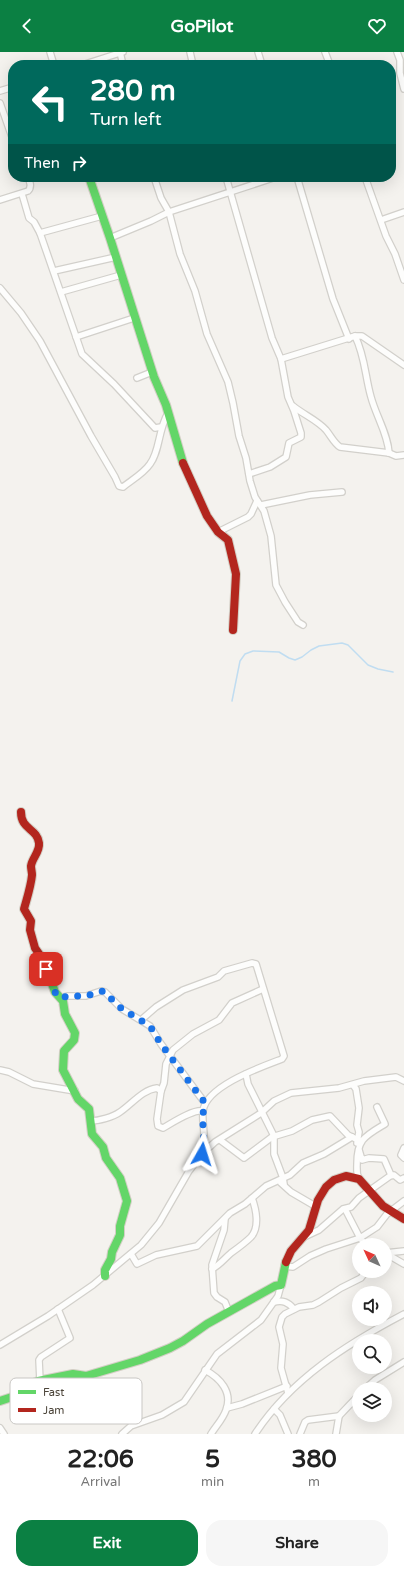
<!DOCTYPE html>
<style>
body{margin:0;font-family:"Varela Round",sans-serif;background:#f6f6f6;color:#222;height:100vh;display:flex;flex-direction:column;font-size:15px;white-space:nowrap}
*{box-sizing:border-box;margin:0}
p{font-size:13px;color:#767676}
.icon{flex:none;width:22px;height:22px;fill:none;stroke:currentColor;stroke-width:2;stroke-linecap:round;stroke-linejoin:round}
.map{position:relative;height:1382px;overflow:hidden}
.sheet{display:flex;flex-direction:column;background:#fff;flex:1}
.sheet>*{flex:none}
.guide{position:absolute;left:8px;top:8px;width:388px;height:122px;border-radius:16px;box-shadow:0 4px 16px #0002;background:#00695c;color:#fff;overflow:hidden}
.needle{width:26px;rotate:314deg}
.fabs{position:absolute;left:352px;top:1186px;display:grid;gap:8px}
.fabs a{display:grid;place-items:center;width:40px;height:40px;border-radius:50%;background:#fff;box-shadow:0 4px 16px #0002;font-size:20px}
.pin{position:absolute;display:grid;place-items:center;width:34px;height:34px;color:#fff;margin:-17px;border-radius:8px;box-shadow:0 2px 6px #0006}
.me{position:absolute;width:44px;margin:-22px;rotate:6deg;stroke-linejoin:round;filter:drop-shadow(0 0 3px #0008)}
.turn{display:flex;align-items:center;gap:14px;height:84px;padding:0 16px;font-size:18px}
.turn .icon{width:52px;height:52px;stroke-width:2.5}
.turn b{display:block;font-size:28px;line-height:34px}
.then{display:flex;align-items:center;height:38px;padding:0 16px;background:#0003;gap:8px;font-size:15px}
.eta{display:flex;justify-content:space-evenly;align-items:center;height:68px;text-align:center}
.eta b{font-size:24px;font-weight:700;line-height:28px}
.button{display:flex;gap:8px;margin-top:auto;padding:8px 16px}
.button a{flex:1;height:46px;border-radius:16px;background:#0b8043;color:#fff;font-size:16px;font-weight:700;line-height:46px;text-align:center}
.button a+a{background:#f6f6f6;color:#222}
header{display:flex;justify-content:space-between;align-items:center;height:52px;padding:0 16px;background:#0b8043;color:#fff;font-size:18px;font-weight:700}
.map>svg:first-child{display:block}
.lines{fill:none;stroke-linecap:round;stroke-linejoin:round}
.stream{stroke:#c0ddf1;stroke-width:1.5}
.street-casing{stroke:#d2d0cb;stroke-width:8}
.fast-casing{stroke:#d3cfc5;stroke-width:10}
.jam-casing{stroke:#d3cfc5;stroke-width:10}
.street{stroke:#fdfdfc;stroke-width:5.5}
.fast{stroke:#63d668;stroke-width:8}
.jam{stroke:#b3261e;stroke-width:8}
.route{stroke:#1a73e8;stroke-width:7;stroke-dasharray:0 12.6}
.key{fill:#fff;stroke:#c9c7c4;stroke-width:1}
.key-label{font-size:11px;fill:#4b4439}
</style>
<header><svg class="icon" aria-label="back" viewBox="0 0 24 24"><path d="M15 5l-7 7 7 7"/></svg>GoPilot<svg class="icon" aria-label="heart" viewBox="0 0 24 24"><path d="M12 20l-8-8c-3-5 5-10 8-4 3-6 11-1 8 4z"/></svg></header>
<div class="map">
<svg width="404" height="1382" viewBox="0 0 404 1382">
<rect width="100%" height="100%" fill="#f4f2ee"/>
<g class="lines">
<polyline class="stream" points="232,649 240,609 245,602 253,599 279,600 289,606 295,608 302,605 311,598 319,594 342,591 348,593 368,613 378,617 393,620"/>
<g class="street-casing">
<g id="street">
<polyline points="50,0 54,13"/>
<polyline points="120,0 123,13"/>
<polyline points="190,0 193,13"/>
<polyline points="258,0 262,13"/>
<polyline points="325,0 330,13"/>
<polyline points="397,0 400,8 400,21 404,37"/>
<polyline points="82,13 123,0"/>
<polyline points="0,39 13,35"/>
<polyline points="0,51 13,88"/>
<polyline points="154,125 161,146 169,160 180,202 195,239 207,282 228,330 233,351 239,384 246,406 250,429 255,445 264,459 271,484 276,533 285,550 298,570 303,573"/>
<polyline points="226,125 272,286 281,307 288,345 294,359 301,381 301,385 289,391 286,405 270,415 249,422"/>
<polyline points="297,125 333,247 349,287"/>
<polyline points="365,125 386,184 395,202 404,228"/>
<polyline points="22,142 29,166 34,170 40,181 82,302 114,332 155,376 161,375"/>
<path d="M0,148L28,139C32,135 30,130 28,125"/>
<polyline points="381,168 404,160"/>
<polyline points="40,181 102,164"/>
<polyline points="110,186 151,169 169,160 276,125"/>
<polyline points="54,219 116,205"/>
<path d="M0,236L21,261L40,289L91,384L115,425L119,434L123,435C132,428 144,421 150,412C160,399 158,378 168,361"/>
<polyline points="61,240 121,223"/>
<path d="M355,284C365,304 365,324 371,345C376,364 388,382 389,401"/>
<polyline points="76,285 134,266"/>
<polyline points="281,307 355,284 362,284 404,313"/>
<polyline points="137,326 152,320"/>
<path d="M293,354C304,363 317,368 326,378C331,384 334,391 340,395L389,401L396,404L404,403"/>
<polyline points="261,453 310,443 342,440"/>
<polyline points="218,480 248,465 251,462 257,449"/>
<polyline points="60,946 68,944 86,944 101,939 105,940 122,957 150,974 161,992 205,1051"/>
<path d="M141,968L156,955L183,938L218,925L224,919L252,911L256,912L284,1004L282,1007C261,1015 206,1034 203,1059C202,1067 204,1076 204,1084C205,1090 203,1096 202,1102"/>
<polyline points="0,1018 9,1020 33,1032 75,1039"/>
<polyline points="246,1022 248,1032 274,1084 274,1102 283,1126 284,1132"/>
<polyline points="353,1033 356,1037 359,1056 357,1073 359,1080 357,1091"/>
<path d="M203,1059C193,1057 172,1071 163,1076L158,1074L157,1067L161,1039L164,1031L166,1012L173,998L193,982L219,968L232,951L263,937"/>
<path d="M90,1069C99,1069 113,1065 120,1060C132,1052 142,1038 157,1036L161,1039"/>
<polyline points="220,1088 244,1106 272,1085 292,1079 312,1068 330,1064 348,1083 360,1089"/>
<polyline points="404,1096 401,1103 404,1106"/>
<polyline points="359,1098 362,1108 369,1106 384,1107 391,1123"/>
<path d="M359,1127C356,1121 357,1117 357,1112C357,1087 365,1084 385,1072L377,1055"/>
<polyline points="281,1131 291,1140 315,1154"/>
<polyline points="345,1157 360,1186 366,1193"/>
<polyline points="225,1167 224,1178 212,1213 214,1241 217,1245 225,1250 229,1260"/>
<polyline points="306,1184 319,1178 343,1157 351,1155 359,1146 390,1124 394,1123 400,1128 404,1126"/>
<polyline points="385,1201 404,1212"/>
<polyline points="385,1201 404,1199"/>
<polyline points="131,1202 137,1212 156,1203 197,1194 230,1161 245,1152 266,1134 290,1123 303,1111 324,1102 352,1085"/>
<polyline points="284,1214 293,1215 310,1204 326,1197 360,1186 377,1175 387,1162 404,1149"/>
<path d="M212,1217C220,1213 224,1207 231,1201C238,1196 245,1191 251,1185C260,1175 256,1157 252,1146"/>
<path d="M274,1250C283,1248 288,1250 294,1257"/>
<polyline points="0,1293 48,1264 93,1233 141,1193 159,1171 189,1119 202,1102 215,1090 261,1061 274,1049 291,1041 339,1036 364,1029 396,1025 404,1029"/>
<path d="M205,1318C220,1326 233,1340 226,1358C223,1367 216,1374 211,1382"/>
<polyline points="40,1329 39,1308 41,1305 70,1286 58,1257"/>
<polyline points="365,1337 375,1328 404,1310"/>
<polyline points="288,1341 281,1316 283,1292 279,1275 282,1265 285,1262 299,1255 313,1253 319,1250 341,1236 361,1226 366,1219"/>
<polyline points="227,1356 242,1352 287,1334"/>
<polyline points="274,1357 280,1363 288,1382"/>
<polyline points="0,1376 4,1382"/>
<polyline points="122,1382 131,1374 162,1363 184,1350 217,1302 261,1268 278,1244 281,1233"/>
<path d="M255,1382C291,1327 347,1292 404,1262"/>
<polyline points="300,1382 305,1370 308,1368 339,1364"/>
<polyline points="336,1382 339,1364 359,1343"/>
</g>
</g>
<g class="fast-casing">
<g id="fast">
<polyline points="89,125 110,186 154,325 166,353 183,411"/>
<polyline points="46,915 55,940 63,949 65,962 75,981 74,988 64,999 63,1018 78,1047 89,1057 92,1082 103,1095 106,1106 120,1126 127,1149 120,1174 120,1183 112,1200 111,1207 105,1218 105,1224"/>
<polyline points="0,1349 12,1345 29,1333 38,1329 73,1322 86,1324 140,1308 170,1296 183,1289 207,1272 275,1234 281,1233 286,1210"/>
</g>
</g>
<g class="jam-casing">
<g id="jam">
<polyline points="183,411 207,464 218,480 228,488 236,522 233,578"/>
<path d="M21,760C21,778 37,776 39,791C40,800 32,806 31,814C31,817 32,820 32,823C31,834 27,846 24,857L31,869L30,878L35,896L44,909L46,915"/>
<polyline points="286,1210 291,1199 309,1178 318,1148 326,1135 334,1128 346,1124 359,1127 383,1154 404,1167"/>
</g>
</g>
<use href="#street" class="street"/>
<use href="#fast" class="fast"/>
<use href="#jam" class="jam"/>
</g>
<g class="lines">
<path class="route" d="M46,917L55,940L60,946L68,944H86L103,939L122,957L150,974L161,992L205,1051C200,1068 206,1084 202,1102"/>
</g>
<rect x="10" y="1326" width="132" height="46" rx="6" class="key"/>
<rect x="18" y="1338" width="18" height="4" fill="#63d668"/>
<rect x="18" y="1356" width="18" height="4" fill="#b3261e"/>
<g class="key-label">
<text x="43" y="1344">Fast</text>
<text x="43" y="1362">Jam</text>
</g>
</svg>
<div class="fabs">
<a><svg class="needle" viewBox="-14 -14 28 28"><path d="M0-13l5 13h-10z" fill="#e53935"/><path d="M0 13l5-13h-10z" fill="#767676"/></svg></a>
<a><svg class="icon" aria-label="sound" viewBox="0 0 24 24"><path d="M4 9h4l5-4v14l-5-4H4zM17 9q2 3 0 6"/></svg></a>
<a><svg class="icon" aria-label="search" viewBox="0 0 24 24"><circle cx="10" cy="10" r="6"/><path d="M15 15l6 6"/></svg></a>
<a><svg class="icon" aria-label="layers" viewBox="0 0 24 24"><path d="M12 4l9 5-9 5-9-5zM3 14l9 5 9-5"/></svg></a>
</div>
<div class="pin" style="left:46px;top:917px;background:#d93025"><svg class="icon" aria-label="arrive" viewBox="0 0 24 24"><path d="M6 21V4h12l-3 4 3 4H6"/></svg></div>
<svg class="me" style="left:202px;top:1102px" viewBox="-20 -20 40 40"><path d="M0-17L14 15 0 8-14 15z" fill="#1a73e8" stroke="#fff" stroke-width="4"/></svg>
<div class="guide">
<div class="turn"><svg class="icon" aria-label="left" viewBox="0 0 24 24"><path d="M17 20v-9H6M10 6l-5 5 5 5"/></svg><div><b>280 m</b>Turn left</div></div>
<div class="then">Then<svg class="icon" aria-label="right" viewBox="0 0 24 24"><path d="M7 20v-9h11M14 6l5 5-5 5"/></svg></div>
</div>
</div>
<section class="sheet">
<div class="eta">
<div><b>22:06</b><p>Arrival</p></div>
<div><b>5</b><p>min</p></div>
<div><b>380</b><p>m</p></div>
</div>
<div class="button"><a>Exit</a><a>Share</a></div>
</section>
